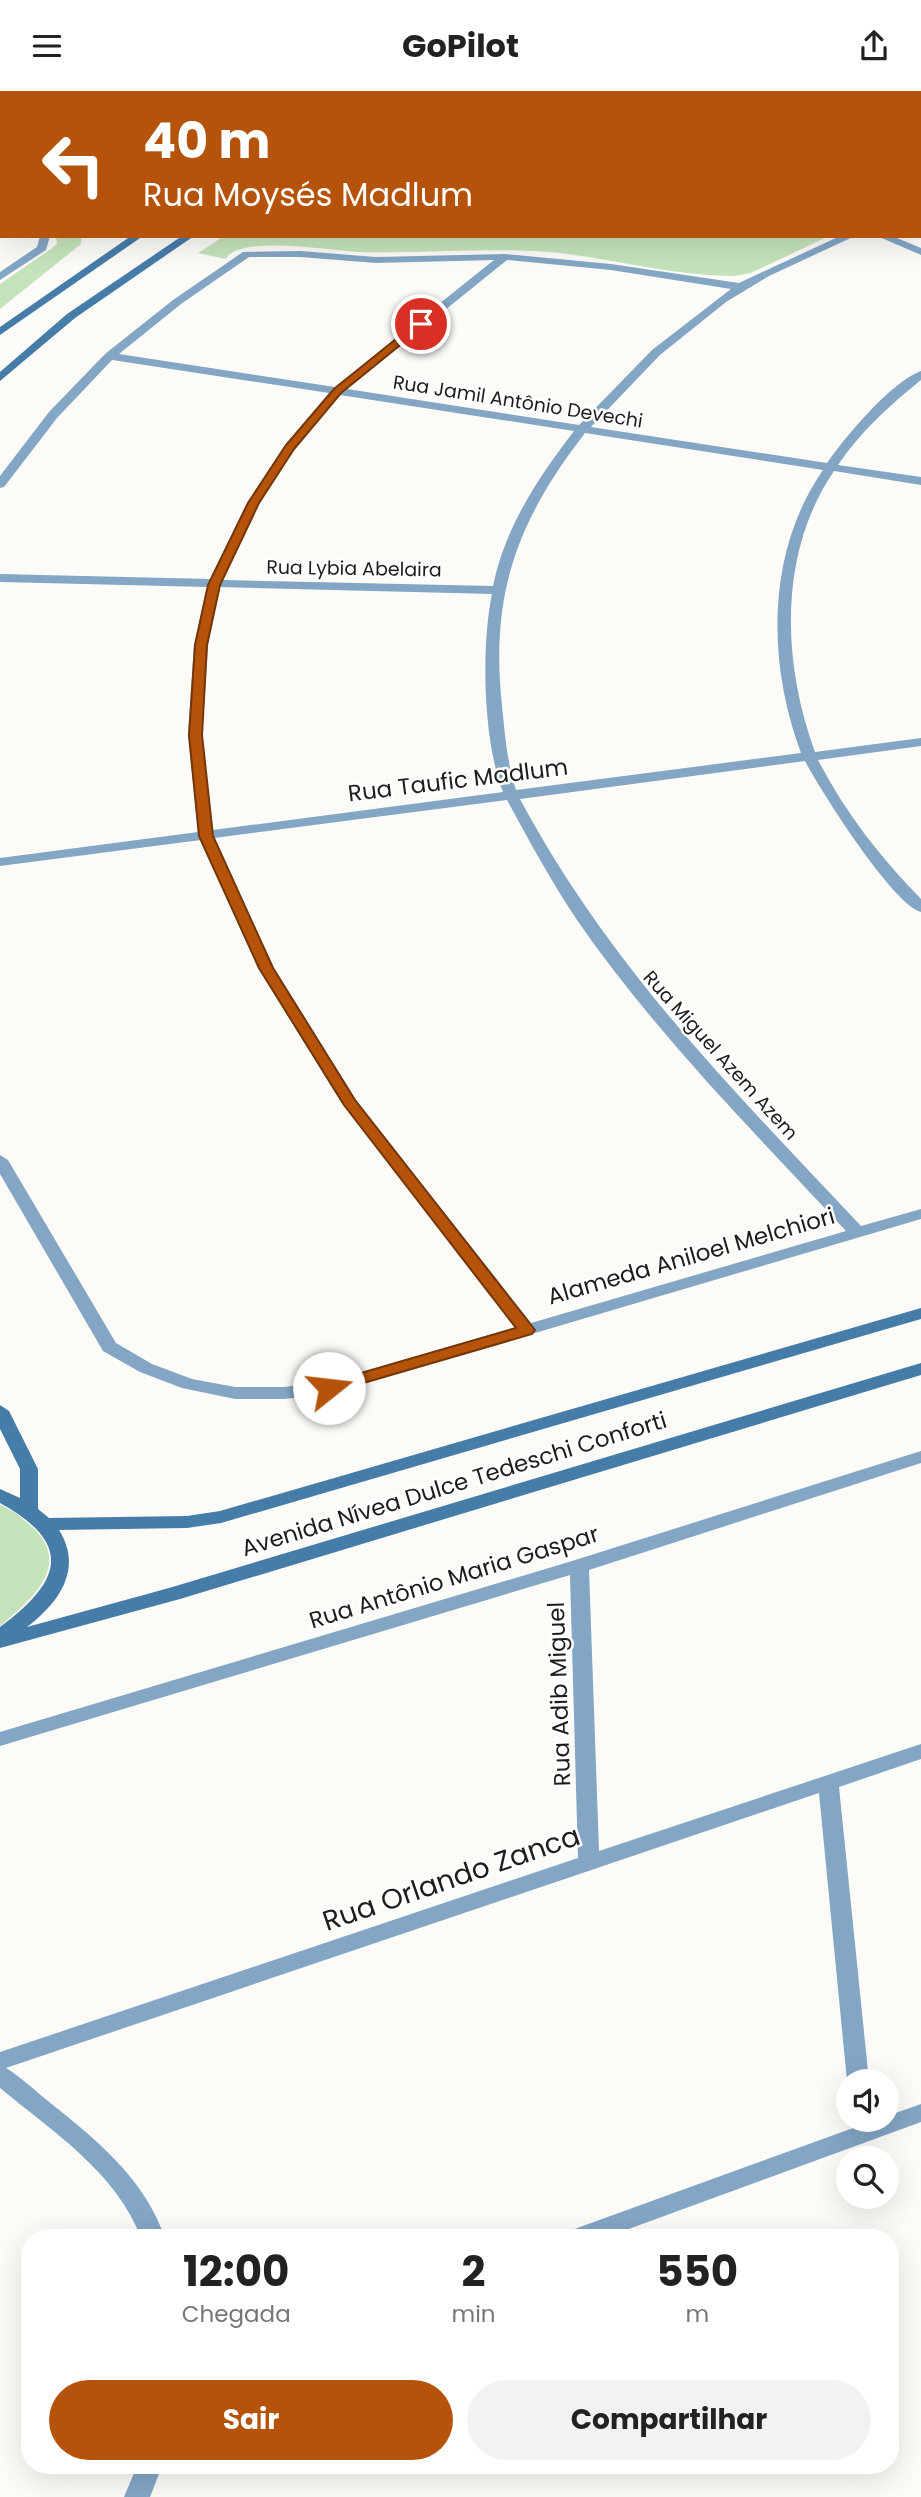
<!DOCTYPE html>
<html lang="pt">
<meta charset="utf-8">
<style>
body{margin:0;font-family:Poppins,sans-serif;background:#f2f2f2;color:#222;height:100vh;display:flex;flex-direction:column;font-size:26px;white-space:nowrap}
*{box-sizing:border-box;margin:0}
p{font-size:23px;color:#767676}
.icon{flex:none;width:38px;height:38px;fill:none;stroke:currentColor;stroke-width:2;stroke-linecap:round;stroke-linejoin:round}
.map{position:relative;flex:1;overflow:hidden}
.details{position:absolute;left:21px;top:2138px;width:878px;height:245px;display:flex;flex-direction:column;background:#fff;border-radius:28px;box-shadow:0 7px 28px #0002}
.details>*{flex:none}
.banner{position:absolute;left:0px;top:0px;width:922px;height:147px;box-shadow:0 7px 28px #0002;background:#b45309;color:#fff;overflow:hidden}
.buttons{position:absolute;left:836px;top:1978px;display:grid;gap:14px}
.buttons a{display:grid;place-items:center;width:63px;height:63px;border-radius:50%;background:#fff;box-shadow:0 7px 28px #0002;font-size:35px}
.pin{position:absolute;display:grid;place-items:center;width:60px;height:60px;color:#fff;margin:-30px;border:4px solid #fff;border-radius:50%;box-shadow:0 2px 7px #0007}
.me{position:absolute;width:77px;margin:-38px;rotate:74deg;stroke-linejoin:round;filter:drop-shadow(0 0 5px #0008)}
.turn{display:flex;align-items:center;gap:24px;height:147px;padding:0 28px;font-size:32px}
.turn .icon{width:91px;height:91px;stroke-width:2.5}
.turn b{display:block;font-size:49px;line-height:60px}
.eta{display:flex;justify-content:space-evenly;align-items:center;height:119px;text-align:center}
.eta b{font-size:42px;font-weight:700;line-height:49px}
.cta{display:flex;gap:14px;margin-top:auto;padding:14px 28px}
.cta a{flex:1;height:80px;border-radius:42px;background:#b45309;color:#fff;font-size:28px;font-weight:700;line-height:80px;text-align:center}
.cta a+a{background:#f2f2f2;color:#222}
header{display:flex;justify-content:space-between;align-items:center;height:91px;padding:0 28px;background:#fff;font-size:32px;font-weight:700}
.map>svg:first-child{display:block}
.green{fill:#c4e3ba}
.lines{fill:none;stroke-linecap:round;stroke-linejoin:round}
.street{fill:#83a6c5;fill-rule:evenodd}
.secondary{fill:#467ca8;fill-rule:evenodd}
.route{fill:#b45309;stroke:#753606;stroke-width:2}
.labels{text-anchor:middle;stroke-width:5;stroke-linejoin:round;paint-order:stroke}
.far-street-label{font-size:19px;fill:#1d1d1c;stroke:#fff}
.street-label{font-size:23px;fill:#1d1d1c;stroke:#fff}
.near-street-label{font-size:28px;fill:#1d1d1c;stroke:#fff}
</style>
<header><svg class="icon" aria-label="menu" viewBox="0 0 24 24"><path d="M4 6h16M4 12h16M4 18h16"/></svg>GoPilot<svg class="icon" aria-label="share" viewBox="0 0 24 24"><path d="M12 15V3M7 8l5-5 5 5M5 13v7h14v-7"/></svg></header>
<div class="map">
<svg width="921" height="2406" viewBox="0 0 921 2406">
<rect width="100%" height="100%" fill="#fdfbf8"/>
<g class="green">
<polygon points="56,145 82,145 81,153 0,218 0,193 51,158 57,153"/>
<path d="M224,145H829L751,182L734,185C673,185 611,167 550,161C486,156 423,163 359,161C335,160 237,143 226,168L198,162Z"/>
<path d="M0,1414C13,1419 21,1426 31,1435C74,1473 32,1508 0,1535Z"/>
</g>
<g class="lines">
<g class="street">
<polygon points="611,0 624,0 609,2"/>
<polygon points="790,0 802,0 804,2 791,2"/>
<rect x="920" y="52" width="1" height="6"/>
<rect x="920" y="116" width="1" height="6"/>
<rect x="0" y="127" width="2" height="6"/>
<polygon points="40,145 50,145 46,159 0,189 0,181 37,156"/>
<path d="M840,145H855L769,185L726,211L660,264L591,336L827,372C846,345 891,291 921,280V289C890,314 861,340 838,374L921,386V394L834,380C778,462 782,571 815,661L921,647V655L818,669C845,721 880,766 921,808V821C893,814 820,699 805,670L520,708C610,876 732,998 861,1135L921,1118V1128L329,1303L284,1308H235L182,1297L140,1281L103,1260L0,1083V1064L8,1069L116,1252L152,1273L192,1288L235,1296H284L328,1291L516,1236L341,1011L258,877L201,749L0,775V767L198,741L188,644L194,554L207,496L0,491V483L210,488L247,412L286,353L329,302L112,269L57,327L4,396L0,397V385L49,321L105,263L173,209L243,161L300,160L376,166L505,163L611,173L739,192ZM249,166H300L376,172L494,169L335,296L119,263L181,213ZM507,169L611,179L731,198L652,259L579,334L347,298ZM340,304L574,340C538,387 505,436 493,495L223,489L259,412L295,358ZM585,342L823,379C766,461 767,571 801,662L516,699C507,672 505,644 502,615C490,503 517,430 585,342ZM220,496L492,503C481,556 483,650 503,701L213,739L202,644L208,554ZM507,709C529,750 551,790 577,829C655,942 753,1040 846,1140L531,1232L356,1009L274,877L214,747Z"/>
<polygon points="877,145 892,145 921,157 921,164"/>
<path d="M921,1360V1372L589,1479L599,1760L921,1653V1668L839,1696L869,1990H849V1994L847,1990L819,1702L6,1977C21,1986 34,1999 48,2010C96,2048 145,2088 165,2147H141C117,2082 52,2040 0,1997V1961L578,1767L570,1484L0,1655V1641L572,1470Z"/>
<polygon points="921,2013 921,2031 604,2147 565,2147 569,2140 878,2028 887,2028 887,2025"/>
<polygon points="137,2375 162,2375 150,2406 124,2406"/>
</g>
<g class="secondary">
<rect x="190" y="0" width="10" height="2"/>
<polygon points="231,0 241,0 230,2"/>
<polygon points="131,145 143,145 0,244 0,236"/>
<polygon points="182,145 194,145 75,227 0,290 0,281 67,223"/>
<path d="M921,1217V1228L221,1432L187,1437L59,1439C83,1477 60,1511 27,1536L169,1497L921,1272V1284L180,1508L0,1557V1536C62,1490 74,1453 0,1412V1398L20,1407V1378L0,1338V1314L9,1320L38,1378V1418L49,1427L187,1425L220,1420Z"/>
</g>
</g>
<polygon class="route" points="417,231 426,233 341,302 294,358 259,412 220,494 207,554 202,644 213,745 273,877 355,1009 535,1239 532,1243 329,1302 323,1301 323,1293 516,1237 344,1014 259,877 199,745 189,644 195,554 208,494 248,412 286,354 334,298"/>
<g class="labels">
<g class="far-street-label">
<text transform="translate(518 310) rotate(9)" y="7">Rua Jamil Antônio Devechi</text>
<text transform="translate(354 477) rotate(1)" y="7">Rua Lybia Abelaira</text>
<text transform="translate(721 964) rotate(48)" y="7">Rua Miguel Azem Azem</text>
</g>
<g class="street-label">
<text transform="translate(458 689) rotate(-7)" y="8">Rua Taufic Madlum</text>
<text transform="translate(691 1165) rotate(-16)" y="8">Alameda Aniloel Melchiori</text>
<text transform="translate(454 1393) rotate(-17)" y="8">Avenida Nívea Dulce Tedeschi Conforti</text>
<text transform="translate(454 1486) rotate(-17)" y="8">Rua Antônio Maria Gaspar</text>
<text transform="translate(559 1603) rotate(-92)" y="8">Rua Adib Miguel</text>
</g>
<g class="near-street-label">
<text transform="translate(451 1787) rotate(-19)" y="10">Rua Orlando Zanca</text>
</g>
</g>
</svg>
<div class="buttons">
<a><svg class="icon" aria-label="sound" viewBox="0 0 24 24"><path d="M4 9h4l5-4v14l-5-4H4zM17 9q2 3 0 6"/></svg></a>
<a><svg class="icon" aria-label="search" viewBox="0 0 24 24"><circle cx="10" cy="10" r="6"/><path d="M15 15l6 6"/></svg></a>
</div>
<div class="pin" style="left:421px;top:233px;background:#d93025"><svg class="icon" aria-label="arrive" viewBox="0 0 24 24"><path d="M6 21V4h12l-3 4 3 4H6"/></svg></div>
<svg class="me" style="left:329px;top:1297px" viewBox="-20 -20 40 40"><circle r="19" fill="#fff"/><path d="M0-13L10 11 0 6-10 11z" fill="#b45309"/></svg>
<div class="banner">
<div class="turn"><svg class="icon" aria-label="left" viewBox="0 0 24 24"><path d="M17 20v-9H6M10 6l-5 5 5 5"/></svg><div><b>40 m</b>Rua Moysés Madlum</div></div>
</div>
<section class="details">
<div class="eta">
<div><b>12:00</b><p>Chegada</p></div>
<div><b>2</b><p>min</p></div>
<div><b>550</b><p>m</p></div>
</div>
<div class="cta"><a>Sair</a><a>Compartilhar</a></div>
</section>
</div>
